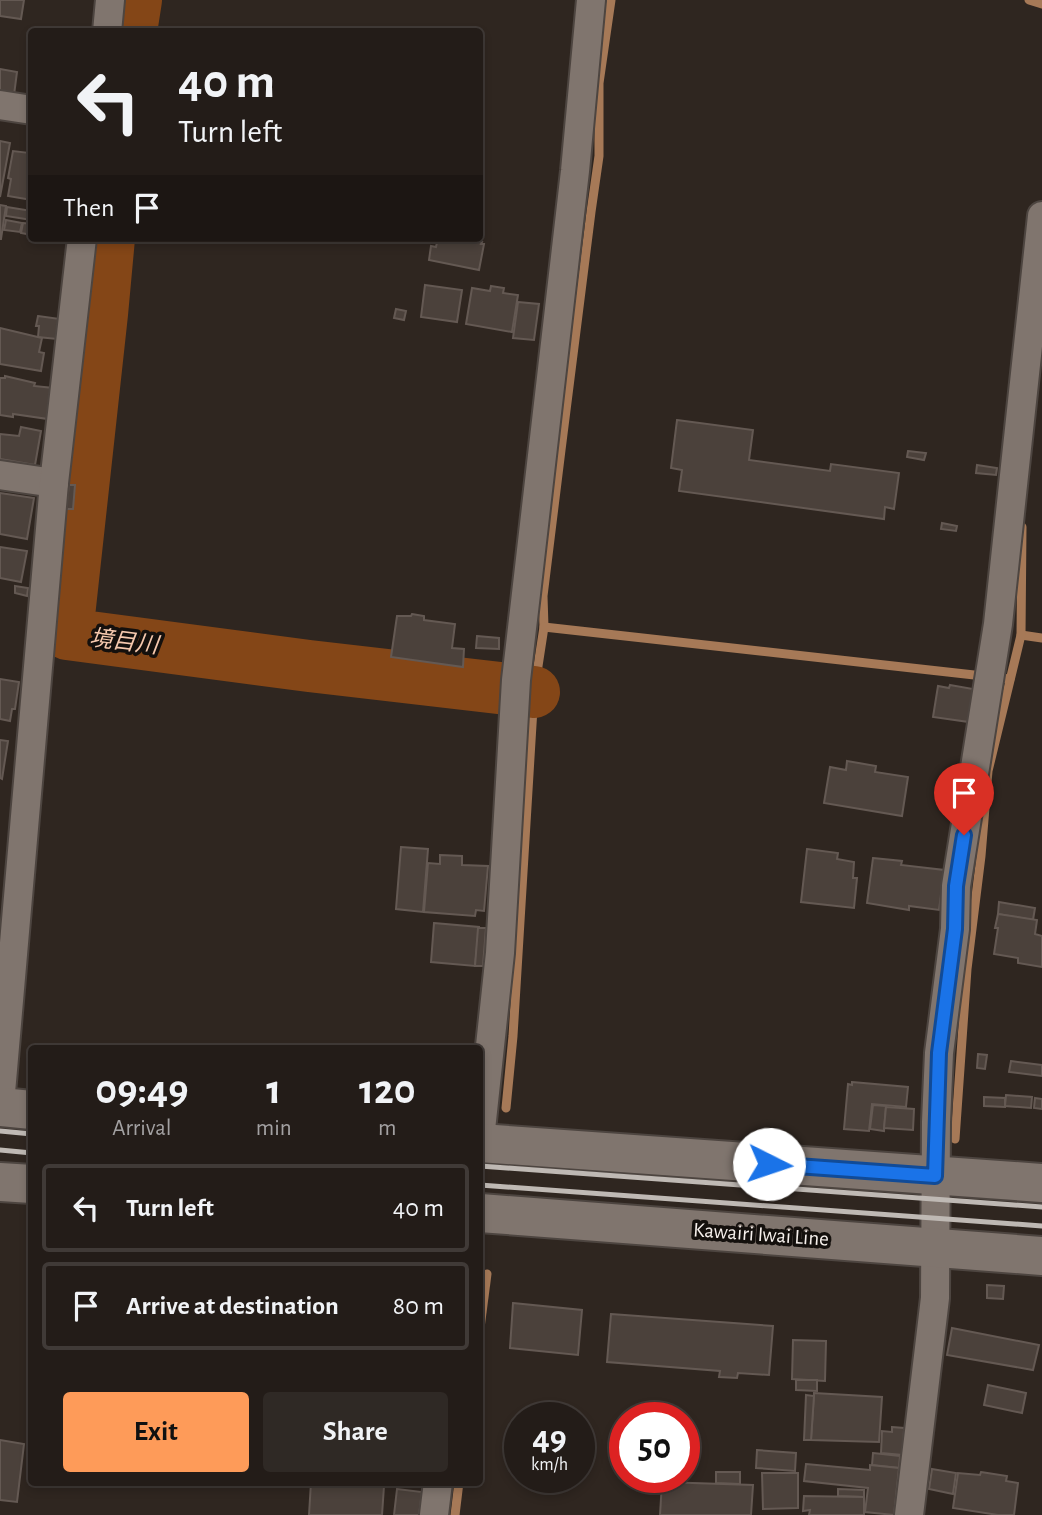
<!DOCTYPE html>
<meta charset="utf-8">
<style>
body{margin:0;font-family:"Alegreya Sans","Noto Sans JP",sans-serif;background:#2f2925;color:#f1f3f6;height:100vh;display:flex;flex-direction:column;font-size:26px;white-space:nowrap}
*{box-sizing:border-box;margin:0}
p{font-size:23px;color:#a3a1a2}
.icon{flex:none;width:38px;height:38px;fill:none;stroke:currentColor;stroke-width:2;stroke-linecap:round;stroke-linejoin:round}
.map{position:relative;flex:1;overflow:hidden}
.side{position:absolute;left:28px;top:1045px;width:455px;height:441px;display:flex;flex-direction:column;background:#231c18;border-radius:7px;box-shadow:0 4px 10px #0003,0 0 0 2px #403a37}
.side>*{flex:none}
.top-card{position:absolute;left:28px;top:28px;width:455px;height:214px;border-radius:7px;box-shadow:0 4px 10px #0003,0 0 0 2px #403a37;background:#231c18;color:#f1f3f6;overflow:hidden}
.speed{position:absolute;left:504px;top:1402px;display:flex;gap:14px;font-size:35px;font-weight:700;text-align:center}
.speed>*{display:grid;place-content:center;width:91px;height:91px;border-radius:50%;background:#231c18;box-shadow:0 4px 10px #0003,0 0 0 2px #403a37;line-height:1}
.speed small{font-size:18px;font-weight:400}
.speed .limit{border:10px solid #d22;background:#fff;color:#111}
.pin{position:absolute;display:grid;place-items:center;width:60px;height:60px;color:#fff;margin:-72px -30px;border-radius:50% 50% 50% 0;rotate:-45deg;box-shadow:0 0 7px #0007}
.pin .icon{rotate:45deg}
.me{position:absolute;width:77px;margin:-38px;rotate:94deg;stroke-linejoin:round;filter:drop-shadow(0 0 5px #0008)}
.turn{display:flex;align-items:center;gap:24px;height:147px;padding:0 35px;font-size:32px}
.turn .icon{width:91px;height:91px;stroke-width:2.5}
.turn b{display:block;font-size:49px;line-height:60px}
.then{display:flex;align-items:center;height:66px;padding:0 35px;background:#0003;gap:14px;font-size:26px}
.eta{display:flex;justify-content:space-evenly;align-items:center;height:119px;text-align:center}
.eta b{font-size:42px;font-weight:700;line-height:49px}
.primary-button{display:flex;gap:14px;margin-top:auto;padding:14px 35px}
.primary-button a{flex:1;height:80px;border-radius:7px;background:#fe9b59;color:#111;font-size:28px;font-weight:700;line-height:80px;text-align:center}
.primary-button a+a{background:#2f2925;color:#f1f3f6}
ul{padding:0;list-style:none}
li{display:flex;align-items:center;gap:21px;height:88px;margin:0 14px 10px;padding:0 21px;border:4px solid #403a37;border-radius:7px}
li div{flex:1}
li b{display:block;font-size:26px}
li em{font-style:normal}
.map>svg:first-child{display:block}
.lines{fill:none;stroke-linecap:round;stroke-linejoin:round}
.stream{stroke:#a67957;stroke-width:9}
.river{stroke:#844617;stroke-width:52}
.building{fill:#4b413b;stroke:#645953;stroke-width:2}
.minor-casing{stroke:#4d4540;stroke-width:32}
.secondary-casing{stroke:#4d4540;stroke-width:42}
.minor{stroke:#80756e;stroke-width:28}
.secondary{stroke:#80756e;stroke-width:38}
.rail{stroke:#bfb9b4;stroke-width:5}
.route-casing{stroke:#114b97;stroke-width:18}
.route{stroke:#1a73e8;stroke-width:12}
.labels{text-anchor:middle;stroke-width:7;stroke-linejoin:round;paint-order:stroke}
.street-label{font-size:21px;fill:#f6f0ec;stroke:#14100d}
.water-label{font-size:23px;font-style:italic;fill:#f6c9ae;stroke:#14100d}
</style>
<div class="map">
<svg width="1042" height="1515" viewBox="0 0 1042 1515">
<rect width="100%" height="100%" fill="#2f2620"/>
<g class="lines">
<g class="stream">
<polyline points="1029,0 1042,4"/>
<polyline points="544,627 543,596 561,450 591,212 599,156 599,83 611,0"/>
<polyline points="1021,635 1042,638"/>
<polyline points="506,1108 513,1036 534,692 544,627 1010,679"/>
<polyline points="955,1139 967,969 981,856 988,771 1021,635 1022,527"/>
<polyline points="480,1328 487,1274"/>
<polyline points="455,1515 459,1482"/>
</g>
<g class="river">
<polyline points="131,32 136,0"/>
<polyline points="109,238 102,314 67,634 309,666 534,692"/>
</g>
</g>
<g class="building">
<polygon points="0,0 24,0 21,19 0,16"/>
<polygon points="0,69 17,72 14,95 0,93"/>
<polygon points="0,141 10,143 0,197"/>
<polygon points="31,141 32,200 8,196 11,179 8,178 13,151 29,153"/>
<polygon points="0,205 6,206 1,239 0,239"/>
<polygon points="7,207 32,211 32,220 6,216"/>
<polygon points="6,220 22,223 20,232 4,230"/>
<polygon points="23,223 32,224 32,235 21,233"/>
<polygon points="438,238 463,238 482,242 481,244 484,244 479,270 429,260 431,246 436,247"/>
<polygon points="425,285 462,290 457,322 421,317"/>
<polygon points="491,286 504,288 503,293 518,295 512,332 466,324 472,288 490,291"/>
<polygon points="518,302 539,304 534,340 513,338"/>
<polygon points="396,309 406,311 404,320 394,318"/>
<polygon points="38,316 60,319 57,339 38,337 39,326 36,326"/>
<polygon points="0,328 42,338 39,352 44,353 41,371 0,364"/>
<polygon points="5,376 35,383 34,386 53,388 48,419 13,414 13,417 0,415 0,378 5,378"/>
<polygon points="677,420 753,430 749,460 830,471 831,464 899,473 894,509 885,507 884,519 679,491 682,470 671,468"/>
<polygon points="21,427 41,431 35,465 0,459 0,434 19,436"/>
<polygon points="908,451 926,453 924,460 907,457"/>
<polygon points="977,465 997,468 996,475 976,473"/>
<polygon points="69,485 75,485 73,509 66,509"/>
<polygon points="0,493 34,498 27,539 0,534"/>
<polygon points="942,523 957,526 956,531 941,529"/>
<polygon points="0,547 27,551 21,582 0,578"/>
<polygon points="15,586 28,588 27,596 15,593"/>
<polygon points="412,614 424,616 424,620 455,624 452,648 464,649 463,667 391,657 397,616 411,616"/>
<polygon points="477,636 499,638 499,649 476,648"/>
<polygon points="0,679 19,682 15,709 12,709 10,721 0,719"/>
<polygon points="950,685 973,689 969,722 933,717 938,686 949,688"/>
<polygon points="0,740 8,741 2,779 0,778"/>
<polygon points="847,761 876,766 875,772 908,777 902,816 824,803 830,767 846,770"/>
<polygon points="401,847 428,849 423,912 396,909"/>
<polygon points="807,849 838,853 837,859 854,862 853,878 857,878 854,908 801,902"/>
<polygon points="440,855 462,856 462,865 488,866 484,911 476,910 475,916 424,912 428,863 440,864"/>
<polygon points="873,858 902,861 901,865 944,870 939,910 909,906 909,910 867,903"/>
<polygon points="999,902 1035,908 1033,920 998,914"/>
<polygon points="998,914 1037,920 1035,934 1042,936 1042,967 1018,963 1018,958 994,954 998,928 995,928"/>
<polygon points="434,923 479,927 475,966 431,962"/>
<polygon points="478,928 486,928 483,966 475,966"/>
<polygon points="978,1054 987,1055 985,1069 977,1068"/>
<polygon points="1011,1061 1042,1065 1042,1076 1009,1072"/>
<polygon points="852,1082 908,1087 906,1107 872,1104 869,1131 844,1129 848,1084 852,1085"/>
<polygon points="1006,1095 1032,1097 1031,1108 1005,1106"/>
<polygon points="984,1097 1005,1098 1005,1107 984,1106"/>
<polygon points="1035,1098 1042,1099 1042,1109 1034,1108"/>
<polygon points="873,1105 886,1106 884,1131 870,1129"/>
<polygon points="886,1107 914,1109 913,1130 884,1128"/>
<polygon points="987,1285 1004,1286 1003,1299 987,1298"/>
<polygon points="513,1303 582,1310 578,1355 510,1348"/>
<polygon points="611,1314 773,1326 769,1375 738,1373 737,1378 719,1377 720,1371 607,1362"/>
<polygon points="952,1328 1039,1345 1033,1370 947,1355"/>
<polygon points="793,1340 826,1341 825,1381 792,1379"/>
<polygon points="796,1380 817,1380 817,1391 796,1390"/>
<polygon points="988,1385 1026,1393 1022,1413 984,1405"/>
<polygon points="814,1393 882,1397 879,1442 811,1440"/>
<polygon points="806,1395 814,1396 811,1440 804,1440"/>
<polygon points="684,1425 690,1425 689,1440 684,1440"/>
<polygon points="892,1427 904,1428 903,1455 881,1453 882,1431 892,1432"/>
<polygon points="0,1440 24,1444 17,1502 0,1500"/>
<polygon points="757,1450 796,1453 795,1471 756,1468"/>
<polygon points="873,1453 900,1456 899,1468 872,1465"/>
<polygon points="806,1464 870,1470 870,1465 899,1468 894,1515 865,1512 868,1488 804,1481"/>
<polygon points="932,1469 956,1473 953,1494 929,1489"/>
<polygon points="716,1472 740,1472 740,1484 716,1483"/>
<polygon points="981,1472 1007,1476 1006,1481 1018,1483 1014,1515 998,1515 953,1508 958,1473 980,1475"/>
<polygon points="762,1473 798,1473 798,1508 763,1509"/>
<polygon points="311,1482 342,1482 384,1486 382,1515 309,1515"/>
<polygon points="662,1482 753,1485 751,1515 660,1515"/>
<polygon points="397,1489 422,1492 419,1515 394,1515"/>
<polygon points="838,1489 864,1490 864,1497 838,1496"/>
<polygon points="804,1496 864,1497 864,1515 809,1515 810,1510 803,1511"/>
</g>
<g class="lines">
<g class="minor-casing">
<g id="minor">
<polyline points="107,32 110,0"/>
<polyline points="0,105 32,110"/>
<polyline points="0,475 54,483"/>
<polyline points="0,1104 54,483 82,238"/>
<polyline points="480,1139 500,953 516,680 575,171 591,0"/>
<polyline points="434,1515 438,1482"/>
<polyline points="909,1515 935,1298 936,1122 939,1053 955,929 956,886 998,624 1042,216"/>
</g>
</g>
<g class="secondary-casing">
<g id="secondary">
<polyline points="0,1107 32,1110"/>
<polyline points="480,1143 1042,1183"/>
<polyline points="0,1182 32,1184"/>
<polyline points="480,1213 1042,1256"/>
</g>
</g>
<use href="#minor" class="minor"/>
<use href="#secondary" class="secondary"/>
<g class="rail">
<polyline points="0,1131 32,1134"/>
<polyline points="0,1150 32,1153"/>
<polyline points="480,1166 1042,1207"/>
<polyline points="480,1185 1042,1226"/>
</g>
</g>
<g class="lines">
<g class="route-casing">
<polyline id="route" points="769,1164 935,1176 939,1053 955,929 956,886 964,835"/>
</g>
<use href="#route" class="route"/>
</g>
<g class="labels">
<g class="street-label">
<text transform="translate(761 1234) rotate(4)" y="7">Kawairi Iwai Line</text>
</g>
<g class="water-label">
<text transform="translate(124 641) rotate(7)" y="8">境目川</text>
</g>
</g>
</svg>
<div class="speed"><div>49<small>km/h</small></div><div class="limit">50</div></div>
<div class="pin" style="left:964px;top:835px;background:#d93025"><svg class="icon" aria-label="arrive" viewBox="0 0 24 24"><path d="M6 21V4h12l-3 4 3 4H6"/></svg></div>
<svg class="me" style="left:769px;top:1164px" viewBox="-20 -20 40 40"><circle r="19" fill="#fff"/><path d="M0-13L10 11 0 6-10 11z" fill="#1a73e8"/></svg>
<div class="top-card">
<div class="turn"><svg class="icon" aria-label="left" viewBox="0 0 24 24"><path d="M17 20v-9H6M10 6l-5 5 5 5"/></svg><div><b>40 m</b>Turn left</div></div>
<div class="then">Then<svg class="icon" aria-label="arrive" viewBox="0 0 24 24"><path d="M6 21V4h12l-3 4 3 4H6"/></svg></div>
</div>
<section class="side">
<div class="eta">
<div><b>09:49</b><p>Arrival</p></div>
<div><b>1</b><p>min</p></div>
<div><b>120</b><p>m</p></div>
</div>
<ul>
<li><svg class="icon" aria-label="left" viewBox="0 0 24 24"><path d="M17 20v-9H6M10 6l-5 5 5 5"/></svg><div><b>Turn left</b></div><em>40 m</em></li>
<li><svg class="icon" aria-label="arrive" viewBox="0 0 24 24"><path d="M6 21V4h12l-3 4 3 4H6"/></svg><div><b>Arrive at destination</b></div><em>80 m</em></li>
</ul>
<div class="primary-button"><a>Exit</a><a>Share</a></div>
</section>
</div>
